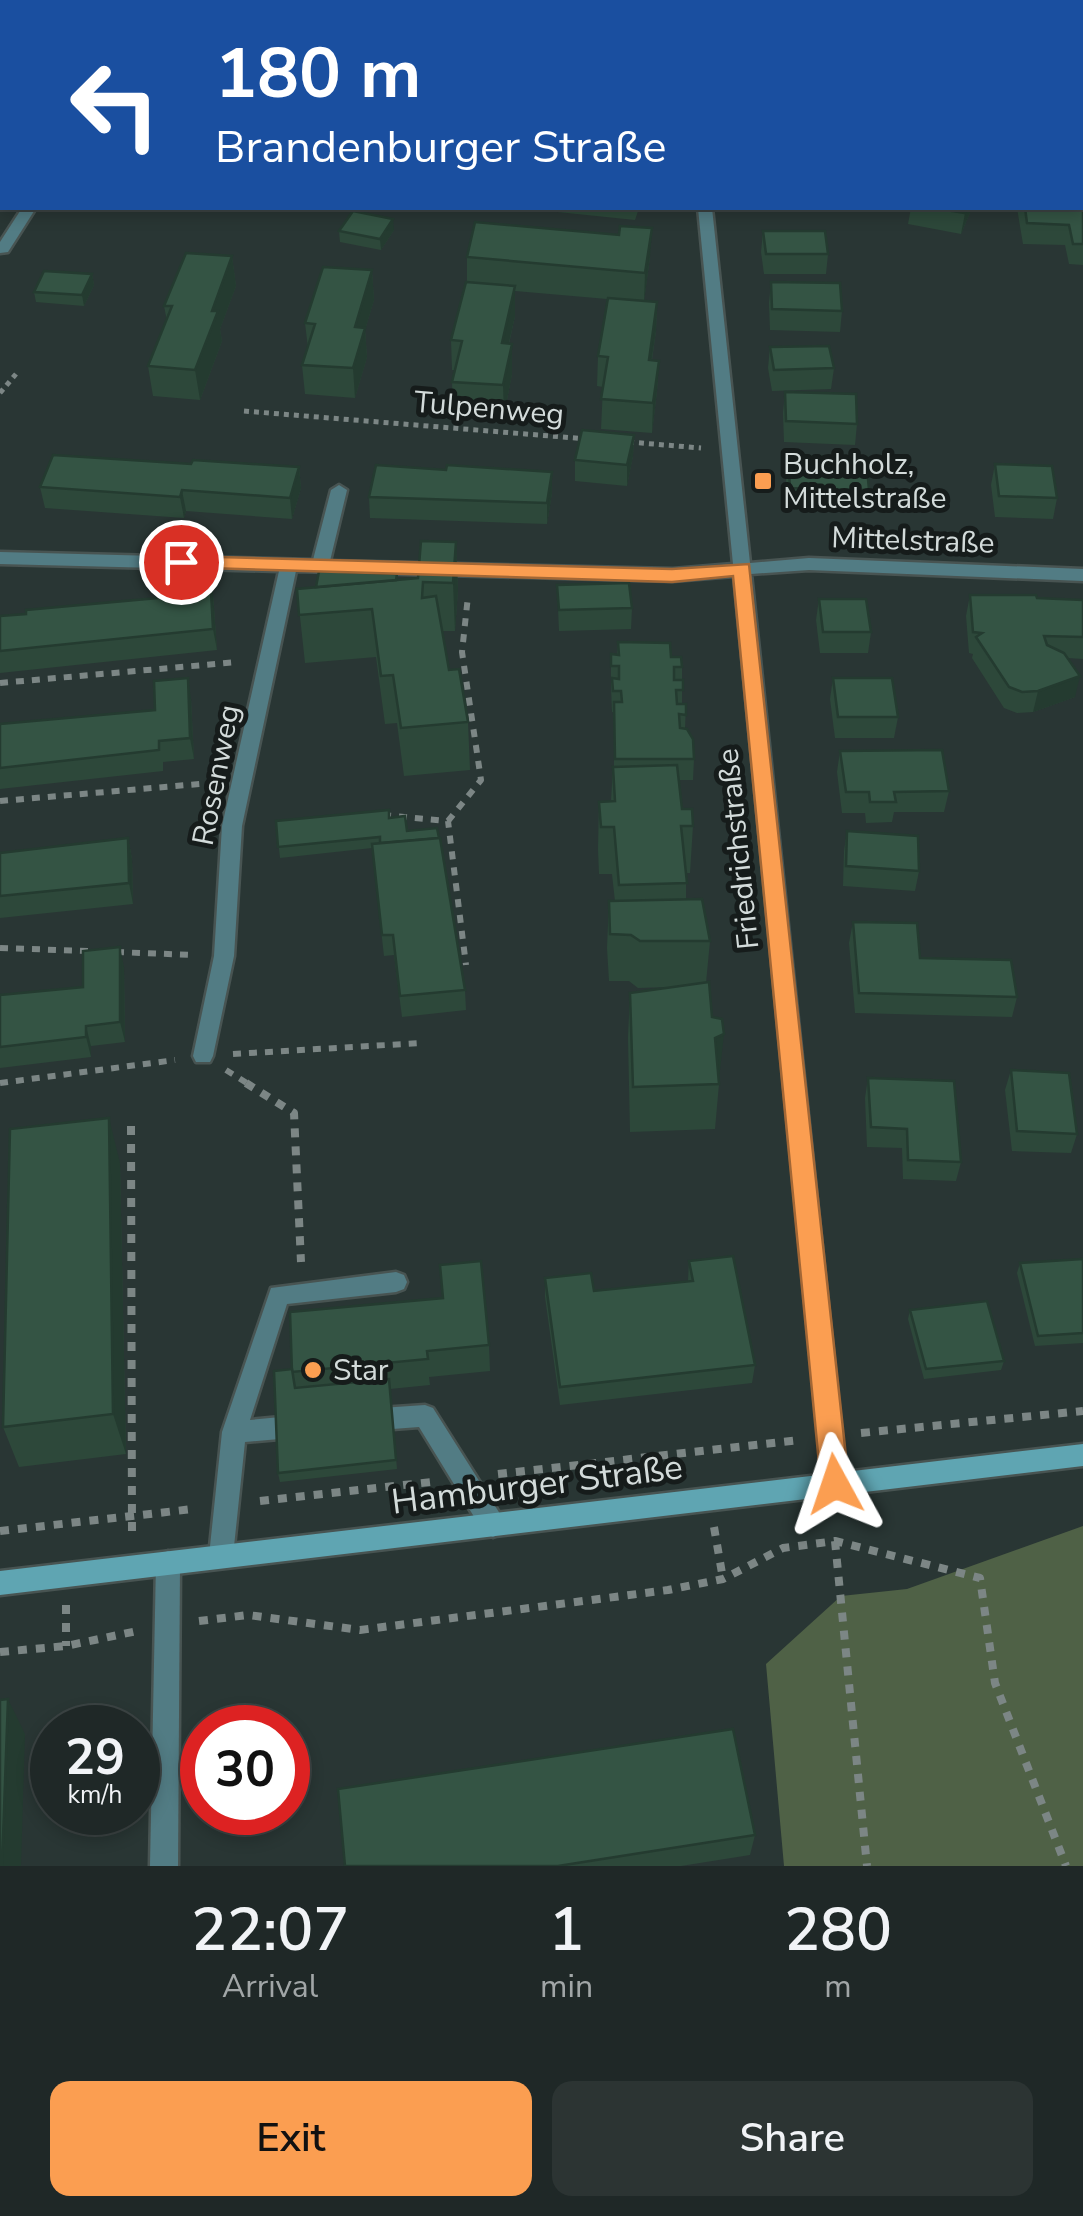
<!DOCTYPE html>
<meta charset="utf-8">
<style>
body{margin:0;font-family:"Nunito Sans",sans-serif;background:#2c3433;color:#f1f3f6;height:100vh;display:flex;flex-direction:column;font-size:38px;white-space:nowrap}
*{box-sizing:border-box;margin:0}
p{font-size:32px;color:#a1a6a7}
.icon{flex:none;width:55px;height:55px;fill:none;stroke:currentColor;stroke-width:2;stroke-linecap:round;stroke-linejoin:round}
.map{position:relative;height:1866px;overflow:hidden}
.side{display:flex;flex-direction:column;background:#1f2827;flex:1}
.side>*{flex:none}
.top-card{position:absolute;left:0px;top:0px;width:1085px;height:210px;box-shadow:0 5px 15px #0003,0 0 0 2px #3c4444;background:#1a4fa0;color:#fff;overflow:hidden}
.speed{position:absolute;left:30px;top:1705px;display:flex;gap:20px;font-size:50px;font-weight:700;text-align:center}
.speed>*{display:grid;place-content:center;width:130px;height:130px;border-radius:50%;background:#1f2827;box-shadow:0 5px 15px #0003,0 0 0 2px #3c4444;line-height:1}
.speed small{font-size:25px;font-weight:400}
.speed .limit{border:15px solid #d22;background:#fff;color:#111}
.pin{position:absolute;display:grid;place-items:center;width:85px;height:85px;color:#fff;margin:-42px;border:5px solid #fff;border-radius:50%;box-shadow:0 2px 10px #0007}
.me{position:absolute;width:110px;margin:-55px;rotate:355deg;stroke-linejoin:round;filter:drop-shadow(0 0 8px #0008)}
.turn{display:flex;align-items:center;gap:35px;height:210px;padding:0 50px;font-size:45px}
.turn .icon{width:130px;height:130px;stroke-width:2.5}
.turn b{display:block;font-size:70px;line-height:85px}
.eta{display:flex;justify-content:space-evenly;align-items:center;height:170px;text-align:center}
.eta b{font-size:60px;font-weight:600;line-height:70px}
.action{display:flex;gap:20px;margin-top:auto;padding:20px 50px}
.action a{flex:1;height:115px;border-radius:20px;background:#fb9e51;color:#111;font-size:40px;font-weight:600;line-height:115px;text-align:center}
.action a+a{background:#2c3433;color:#f1f3f6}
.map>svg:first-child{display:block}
.forest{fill:#4f6146}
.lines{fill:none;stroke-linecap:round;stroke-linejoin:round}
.lane-casing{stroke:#485452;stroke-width:5}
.street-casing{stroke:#485452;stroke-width:5}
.secondary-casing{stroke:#485452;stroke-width:5}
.path-far2{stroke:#7c8685;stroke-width:5;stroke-dasharray:5 5;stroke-linecap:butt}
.path-far1{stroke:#7c8685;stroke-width:6;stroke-dasharray:8 8;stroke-linecap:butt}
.path{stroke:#7c8685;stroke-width:8;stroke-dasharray:9 9;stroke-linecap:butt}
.lane{fill:#527c84;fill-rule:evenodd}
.street{fill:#527c84;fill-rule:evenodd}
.secondary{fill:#5fa5b2;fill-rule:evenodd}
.wall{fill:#2d483a}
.shaded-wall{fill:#243b30}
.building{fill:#345444;stroke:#243b30;stroke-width:2.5}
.route{fill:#fb9e51;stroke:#a36735;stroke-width:2.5}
.poi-dot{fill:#fb9e51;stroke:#161c1b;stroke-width:4}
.labels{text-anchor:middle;stroke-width:10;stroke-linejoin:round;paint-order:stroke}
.street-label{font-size:30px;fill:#d3dbda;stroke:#161c1b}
.poi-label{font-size:30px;fill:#d3dbda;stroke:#161c1b;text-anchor:start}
.near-street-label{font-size:35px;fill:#d3dbda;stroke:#161c1b}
</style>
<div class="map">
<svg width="1083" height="1866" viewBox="0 0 1083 1866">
<rect width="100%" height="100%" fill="#293634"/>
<polygon class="forest" points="1083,1526 1083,1866 784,1866 766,1664 841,1596 907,1589"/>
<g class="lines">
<g class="lane-casing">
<g id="lane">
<polygon points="396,1272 404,1275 407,1282 404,1289 396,1292 287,1304 250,1420 302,1415 310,1418 314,1426 310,1434 302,1437 245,1442 233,1556 230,1564 221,1568 212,1564 209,1556 222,1432 271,1288"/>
<polygon points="425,1405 433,1408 502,1517 505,1525 502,1533 493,1537 484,1533 419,1427 366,1431 358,1428 354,1420 358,1412 366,1409"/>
</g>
</g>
<g class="street-casing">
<g id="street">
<rect x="674" y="0" width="12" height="2"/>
<rect x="0" y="12" width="2" height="8"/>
<polygon points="22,208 36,208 8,252 0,253 0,242"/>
<polygon points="698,208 712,208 750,563 809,558 1083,569 1083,581 809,570 751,574 847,1484 844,1492 835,1495 826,1492 823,1484 734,576 673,581 296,571 242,826 234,956 213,1056 210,1062 196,1062 193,1056 214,956 222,826 279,571 0,564 0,552 313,560 331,490 339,485 347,490 330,561 673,569 733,564"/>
<polygon points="168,1551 177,1555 180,1563 178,1866 150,1866 156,1563 159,1555"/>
</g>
</g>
<g class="secondary-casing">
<polygon id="secondary" points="1083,1444 1083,1466 0,1595 0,1571"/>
</g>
<g class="path-far2">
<polyline points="0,393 16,374"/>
<polyline points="244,411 587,439"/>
<polyline points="629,442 701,448"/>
</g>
<g class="path-far1">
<polyline points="0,683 238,662"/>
<polyline points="0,801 211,783"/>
<polyline points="383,815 448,821 466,965"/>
<polyline points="448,821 481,780 462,652 468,596"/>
<polyline points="0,948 88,951"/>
<polyline points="116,952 193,955"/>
<polyline points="233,1054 421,1043"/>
<polyline points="226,1070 250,1085"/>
<polyline points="0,1083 175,1060"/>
</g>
<g class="path">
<polyline points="246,1083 294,1113 301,1262"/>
<polyline points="131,1126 132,1536"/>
<polyline points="861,1433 1083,1411"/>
<polyline points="498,1474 799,1440"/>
<polyline points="260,1501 431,1482"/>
<polyline points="714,1527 723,1579"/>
<polyline points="0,1531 193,1509"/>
<polyline points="835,1541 867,1866"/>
<polyline points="66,1605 66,1646"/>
<polyline points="199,1621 248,1615 360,1630 668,1590 723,1579 783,1548 835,1541 980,1578 995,1683 1066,1866"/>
<polyline points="0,1652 66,1646 137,1631"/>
</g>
<use href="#lane" class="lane"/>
<use href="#street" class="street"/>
<use href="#secondary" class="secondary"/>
</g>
<g class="wall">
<polygon points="142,0 188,0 187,2 142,2"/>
<polygon points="229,0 312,0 312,2 230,2"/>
<polygon points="1083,189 1083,265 1069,264 1065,245 1023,244 1017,208 1082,208"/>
<polygon points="519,208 639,208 635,220"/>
<polygon points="911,208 972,208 961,234 908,224"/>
<polygon points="394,230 381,250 340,242 339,231"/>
<polygon points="763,231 828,254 826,274 764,274 761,252"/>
<polygon points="232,256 236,286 220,329 222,341 200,400 153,396 148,366 167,321 164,306"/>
<polygon points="467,257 650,257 644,301 657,302 656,331 652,360 659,361 657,391 652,433 601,429 603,387 597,386 598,356 607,299 515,291 515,316 509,344 512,374 504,415 453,412 452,382 455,370 452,370 451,340 467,283"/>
<polygon points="372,270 374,300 365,330 367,357 355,398 305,394 302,365 308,348 305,323"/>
<polygon points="92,274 94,285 84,306 36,302 34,292"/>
<polygon points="771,282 842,311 840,332 770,330 769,303"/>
<polygon points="770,347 834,368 831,389 772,391 768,368"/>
<polygon points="785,392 857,424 855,445 784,442 783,413"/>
<polygon points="634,435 633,456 627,486 575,481 575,460"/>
<polygon points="788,456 869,490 866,511 787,509 786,477"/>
<polygon points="191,464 299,467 301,488 292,519 186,511 184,518 45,508 40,487"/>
<polygon points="995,464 1057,498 1053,519 995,517 991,485"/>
<polygon points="552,493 547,524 370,518 369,497"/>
<polygon points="456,542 458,590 455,631 442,631 449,670 468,722 470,770 404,776 397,723 385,724 376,657 305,663 297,589 418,578"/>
<polygon points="557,585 632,608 631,629 559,631"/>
<polygon points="213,594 217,650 0,673 0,616"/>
<polygon points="970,595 1083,600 1083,659 1068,658 1075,697 1033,712 1017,713 1004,708 972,658 973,654 969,653 966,616"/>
<polygon points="819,599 871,632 868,653 820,653 816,620"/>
<polygon points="618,642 671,657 682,667 682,704 686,704 685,729 694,759 693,780 678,780 682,809 693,826 690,873 686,873 686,899 710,941 706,983 719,1084 715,1129 630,1132 628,1038 630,993 670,987 638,988 629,981 609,981 607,948 609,901 615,901 612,874 599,874 598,849 599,802 611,801 613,767 614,767 614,712 612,712 611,687 611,654 617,655"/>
<polygon points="833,678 898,717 894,738 835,738 830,699"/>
<polygon points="191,699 194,759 163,762 163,771 0,789 0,724 155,710"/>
<polygon points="840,751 949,791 944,812 894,812 892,822 866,823 865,813 842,813 837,772"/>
<polygon points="389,818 407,831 465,990 466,1010 402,1017 394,955 384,956 372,848 280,858 276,821"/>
<polygon points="847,831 919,871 915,891 843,886 844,851"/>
<polygon points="128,838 132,859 133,904 0,918 0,853"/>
<polygon points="853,922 920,958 1017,997 1012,1017 855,1013 849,943"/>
<polygon points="124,967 125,1042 91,1046 91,1057 0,1068 0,995 83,987"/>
<polygon points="1011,1070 1077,1134 1071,1153 1012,1151 1005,1090"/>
<polygon points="868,1078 961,1162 956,1181 903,1179 902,1148 867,1147 865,1098"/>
<polygon points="120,1163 126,1454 19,1467 3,1427"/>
<polygon points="1083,1259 1083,1343 1035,1346 1017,1273 1020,1263"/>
<polygon points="689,1261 755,1365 752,1383 560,1405 545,1297 545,1278 594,1291 688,1281"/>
<polygon points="910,1310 1004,1361 1001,1370 924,1379 908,1319"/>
<polygon points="290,1312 489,1345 490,1371 429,1377 430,1385 390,1389 397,1469 280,1482 278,1473 292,1369"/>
<polygon points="755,1835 750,1855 681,1866 345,1866"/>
</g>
<g class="shaded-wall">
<polygon points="2,166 2,202 0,205 0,169"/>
<polygon points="967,208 972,208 961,234 965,213"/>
<polygon points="393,219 394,230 381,250 380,239"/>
<polygon points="652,228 650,257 644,302 645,273"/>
<polygon points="232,256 236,286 220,329 222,341 200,400 195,370 212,311"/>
<polygon points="372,270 374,300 365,330 367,357 355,398 353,368 355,327"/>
<polygon points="92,274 94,285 84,306 82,295"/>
<polygon points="515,286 515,316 502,373 502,343"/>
<polygon points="657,302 656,331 647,390 649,360"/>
<polygon points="512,344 512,374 504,415 503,385"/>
<polygon points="659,361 657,391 652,433 653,403"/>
<polygon points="634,435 633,456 627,486 627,465"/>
<polygon points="299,467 301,488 292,519 290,498"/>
<polygon points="552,472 552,493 547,524 547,503"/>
<polygon points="182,490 186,511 184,518 180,497"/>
<polygon points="456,542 458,590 455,631 453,583"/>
<polygon points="210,573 213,594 217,650 213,629"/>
<polygon points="1080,676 1075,697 1033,712 1038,691"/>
<polygon points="188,678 191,699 194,759 190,738"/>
<polygon points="128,838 132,859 133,904 129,883"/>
<polygon points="120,947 124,967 125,1042 120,1022"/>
<polygon points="86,1026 91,1046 91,1057 86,1037"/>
<polygon points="724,1034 719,1079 715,1038"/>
<polygon points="109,1118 120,1163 126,1454 113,1414"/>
<polygon points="8,1699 25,1734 21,1866 2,1866"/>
</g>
<g class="building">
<polygon points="267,0 302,0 300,2"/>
<polygon points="390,0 448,0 447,2 390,2"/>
<rect x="568" y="0" width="62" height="2"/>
<rect x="787" y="0" width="33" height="2"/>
<rect x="883" y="0" width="41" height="2"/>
<polygon points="1012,0 1083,0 1083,9 1082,2 1013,2"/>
<polygon points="2,64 2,166 0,169 0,67"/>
<polygon points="1083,189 1083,244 1073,244 1069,225 1027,223 1025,208 1082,208"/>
<polygon points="934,208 967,208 965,213"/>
<polygon points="353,211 393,219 380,239 339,231"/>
<polygon points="475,222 619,235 620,226 652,228 645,273 467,257"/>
<polygon points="763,231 825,231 828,254 766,254"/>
<polygon points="186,253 232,256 212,311 218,311 195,370 148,366 172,306 164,306"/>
<polygon points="323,267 372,270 355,327 365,328 353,368 302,365 315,324 305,323"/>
<polygon points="44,271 92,274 82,295 34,292"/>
<polygon points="466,282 515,286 502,343 512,344 503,385 452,382 462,341 451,340"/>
<polygon points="771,282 840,283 842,311 772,309"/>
<polygon points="608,298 657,302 649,360 659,361 653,403 601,399 608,357 598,356"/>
<polygon points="829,346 834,368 774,370 770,347"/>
<polygon points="785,392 856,394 857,424 786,421"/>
<polygon points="582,430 634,435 627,465 575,460"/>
<polygon points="53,455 191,464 193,460 299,467 290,498 182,490 180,497 40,487"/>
<polygon points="788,456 866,457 869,490 790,488"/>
<polygon points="995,464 1052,466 1057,498 999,496"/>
<polygon points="376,465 446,470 447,465 552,472 547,503 369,497"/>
<polygon points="421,541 456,542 453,583 423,582 422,598 436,596 449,670 459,669 468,722 401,728 393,675 381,676 372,609 299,615 297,589 418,578"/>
<polygon points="319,571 397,574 396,580 316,587"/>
<polygon points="210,573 213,629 0,651 0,616 26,614 26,610 179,596 178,576"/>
<polygon points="629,583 632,608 559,610 557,585"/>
<polygon points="970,595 1036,595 1037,598 1083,600 1083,637 1044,636 1047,645 1064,653 1080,676 1038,691 1022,692 1009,687 976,637 982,633 973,632"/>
<polygon points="819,599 866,599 871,632 823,632"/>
<polygon points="618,642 670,643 671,657 681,657 682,667 674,667 674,680 683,680 683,690 676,690 677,704 686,704 686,715 679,714 680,728 687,729 693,739 694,759 615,759 614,702 622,702 621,691 613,691 612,678 619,679 619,666 611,666 611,654 619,655"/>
<polygon points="188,678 190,738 159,741 159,750 0,768 0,724 155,710 154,681"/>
<polygon points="833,678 892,678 898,717 838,717"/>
<polygon points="942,750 949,791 894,792 896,802 870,802 869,792 846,792 840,751"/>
<polygon points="677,765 682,809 692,809 693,826 681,826 687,883 619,885 614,827 601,827 599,802 615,801 613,767"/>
<polygon points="389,810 389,818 405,816 407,831 437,828 439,838 380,843 380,837 278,847 276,821"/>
<polygon points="847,831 918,836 919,871 846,866"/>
<polygon points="128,838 129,883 0,896 0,853"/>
<polygon points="440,838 465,990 400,996 393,935 382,935 372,844"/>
<polygon points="702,899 710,941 640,941 631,935 610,934 609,901"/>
<polygon points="853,922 917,923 920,958 1011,960 1017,997 859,993"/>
<polygon points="120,947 120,1022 86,1026 86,1037 0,1047 0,995 83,987 83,951"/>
<polygon points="709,982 712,1017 722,1019 724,1034 715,1038 719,1084 633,1087 630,993"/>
<polygon points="1011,1070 1069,1073 1077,1134 1017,1131"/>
<polygon points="868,1078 954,1081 961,1162 908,1160 907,1129 871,1127"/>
<polygon points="109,1118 113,1414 3,1427 10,1129"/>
<polygon points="733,1256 755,1365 560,1387 545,1278 591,1273 594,1291 693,1281 689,1261"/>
<polygon points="1083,1259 1083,1333 1038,1336 1020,1263"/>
<polygon points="481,1261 489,1345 427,1351 428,1359 292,1372 290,1312 443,1298 440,1265"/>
<polygon points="987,1301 1004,1361 926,1369 910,1310"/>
<polygon points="292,1369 295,1388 389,1379 396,1460 278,1473 274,1371"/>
<polygon points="8,1699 2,1866 0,1866 0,1700"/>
<polygon points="733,1729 755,1835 558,1866 345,1866 338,1789"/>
</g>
<polygon class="route" points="181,556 672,569 749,564 849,1484 845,1493 835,1497 826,1493 821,1484 733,576 672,582 174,567 171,562"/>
<g class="poi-dot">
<rect x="753" y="471" width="20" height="20" rx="5"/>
<circle cx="313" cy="1370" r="10"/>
</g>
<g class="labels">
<g class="street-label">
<text transform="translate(489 408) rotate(5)" y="10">Tulpenweg</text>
<text transform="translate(913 540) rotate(2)" y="10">Mittelstraße</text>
<text transform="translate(216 775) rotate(-79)" y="10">Rosenweg</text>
<text transform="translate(738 849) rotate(-96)" y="10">Friedrichstraße</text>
</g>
<g class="poi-label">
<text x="783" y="474">Buchholz,<tspan x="783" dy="34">Mittelstraße</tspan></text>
<text x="333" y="1380">Star</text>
</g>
<g class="near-street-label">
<text transform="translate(537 1484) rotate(-7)" y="12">Hamburger Straße</text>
</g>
</g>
</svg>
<div class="speed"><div>29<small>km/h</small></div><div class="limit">30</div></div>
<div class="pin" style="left:181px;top:562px;background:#d93025"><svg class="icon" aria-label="arrive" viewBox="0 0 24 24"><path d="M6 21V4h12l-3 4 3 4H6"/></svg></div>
<svg class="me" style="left:835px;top:1484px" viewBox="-20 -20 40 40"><path d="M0-17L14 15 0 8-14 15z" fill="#fb9e51" stroke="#fff" stroke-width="4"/></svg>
<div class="top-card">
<div class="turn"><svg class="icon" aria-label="left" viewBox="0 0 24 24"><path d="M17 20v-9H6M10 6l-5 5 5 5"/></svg><div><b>180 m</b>Brandenburger Straße</div></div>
</div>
</div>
<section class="side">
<div class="eta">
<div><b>22:07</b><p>Arrival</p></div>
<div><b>1</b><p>min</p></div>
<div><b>280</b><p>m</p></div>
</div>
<div class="action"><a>Exit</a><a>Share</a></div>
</section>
